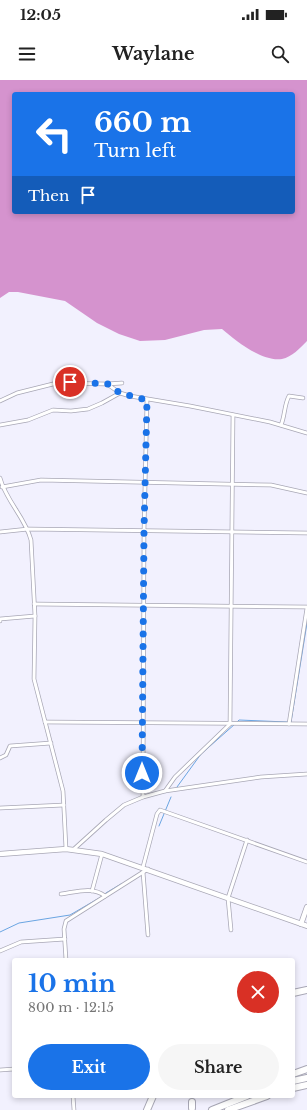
<!DOCTYPE html>
<meta charset="utf-8">
<style>
body{margin:0;font-family:"Libre Baskerville",serif;background:#f6f6f6;color:#222;height:100vh;display:flex;flex-direction:column;font-size:15px;white-space:nowrap}
*{box-sizing:border-box;margin:0}
p{font-size:13px;color:#767676}
.icon{flex:none;width:22px;height:22px;fill:none;stroke:currentColor;stroke-width:2;stroke-linecap:round;stroke-linejoin:round}
.map{position:relative;flex:1;overflow:hidden}
.drawer{position:absolute;left:12px;top:878px;width:283px;height:140px;display:flex;flex-direction:column;background:#fff;border-radius:4px;box-shadow:0 2px 6px #0003}
.drawer>*{flex:none}
.hud{position:absolute;left:12px;top:12px;width:283px;height:122px;border-radius:4px;box-shadow:0 2px 6px #0003;background:#1a73e8;color:#fff;overflow:hidden}
.pin{position:absolute;display:grid;place-items:center;width:34px;height:34px;color:#fff;margin:-17px;border:2px solid #fff;border-radius:50%;box-shadow:0 1px 4px #0007}
.me{position:absolute;width:44px;margin:-22px;rotate:0deg;stroke-linejoin:round;filter:drop-shadow(0 0 3px #0008)}
.turn{display:flex;align-items:center;gap:14px;height:84px;padding:0 16px;font-size:18px}
.turn .icon{width:52px;height:52px;stroke-width:2.5}
.turn b{display:block;font-size:28px;line-height:34px}
.then{display:flex;align-items:center;height:38px;padding:0 16px;background:#0003;gap:8px;font-size:15px}
.round{display:grid;place-items:center;flex:none;width:42px;height:42px;border-radius:21px;background:#f6f6f6}
.head{display:flex;align-items:center;justify-content:space-between;height:68px;padding:0 16px}
h1{font-size:24px;font-weight:700;line-height:30px;color:#1a73e8}
.primary-button{display:flex;gap:8px;margin-top:auto;padding:8px 16px}
.primary-button a{flex:1;height:46px;border-radius:24px;background:#1a73e8;color:#fff;font-size:16px;font-weight:700;line-height:46px;text-align:center}
.primary-button a+a{background:#f6f6f6;color:#222}
.status{display:flex;justify-content:space-between;align-items:center;height:28px;padding:0 20px;background:#fff;direction:ltr}
.status svg{height:11px;fill:currentColor}
header{display:flex;justify-content:space-between;align-items:center;height:52px;padding:0 16px;background:#fff;font-size:18px;font-weight:700}
.map>svg:first-child{display:block}
.forest{fill:#d593ce;fill-rule:evenodd}
.lines{fill:none;stroke-linecap:round;stroke-linejoin:round}
.stream{stroke:#6aa5e2;stroke-width:1}
.street-casing{stroke:#a8a7b5;stroke-width:4.5}
.secondary-casing{stroke:#a8a7b5;stroke-width:6}
.highway-casing{stroke:#a8a7b5;stroke-width:8}
.street{stroke:#fff;stroke-width:3}
.secondary{stroke:#fff;stroke-width:4.5}
.highway{stroke:#fff;stroke-width:6}
.route{stroke:#1a73e8;stroke-width:7;stroke-dasharray:0 12.6}
</style>
<div class="status"><b>12:05</b><svg viewBox="0 0 49 12"><path d="M0 12V9h3v3zM5 12V6h3v6zM10 12V3h3v9zM15 12V0h3v12zM26 1h20v11H26zM47 4h2v5h-2z"/></svg></div>
<header><svg class="icon" aria-label="menu" viewBox="0 0 24 24"><path d="M4 6h16M4 12h16M4 18h16"/></svg>Waylane<svg class="icon" aria-label="search" viewBox="0 0 24 24"><circle cx="10" cy="10" r="6"/><path d="M15 15l6 6"/></svg></header>
<div class="map">
<svg width="307" height="1030" viewBox="0 0 307 1030">
<rect width="100%" height="100%" fill="#f2f1fe"/>
<path class="forest" d="M0,0H307V261C300,268 292,277 282,279C262,282 236,261 222,249L204,250L165,260L140,261L119,254L97,243L65,221L18,212H9L0,218ZM14,14H293V132H14Z"/>
<g class="lines">
<g class="stream">
<polyline points="237,642 239,640 287,642"/>
<polyline points="291,642 307,543"/>
<polyline points="177,707 201,674 235,644"/>
<polyline points="159,746 171,717"/>
<polyline points="106,813 121,804"/>
<polyline points="0,852 19,843 70,835 101,817"/>
</g>
<g class="street-casing">
<g id="street">
<polyline points="107,304 122,303"/>
<polyline points="0,321 17,313 57,303 107,304 120,313 130,316 190,326 270,342 307,353"/>
<polyline points="0,345 28,340 53,330 71,331 88,329 102,323 120,313"/>
<path d="M281,345C285,336 284,325 289,316L303,318"/>
<path d="M0,398C6,421 25,437 31,460L35,536L34,599L63,711L66,769"/>
<polyline points="2,407 41,400 271,405 307,413"/>
<polyline points="0,452 28,449 307,453"/>
<polyline points="34,524 307,527"/>
<polyline points="0,541 0,539 35,536"/>
<polyline points="45,642 307,644"/>
<polyline points="289,644 307,528"/>
<polyline points="0,678 6,675 10,666 51,663"/>
<polyline points="165,711 261,697 307,694"/>
<polyline points="143,717 144,451 147,320"/>
<polyline points="0,728 64,725"/>
<polyline points="74,769 106,740 124,725 143,717 165,711 175,697 230,644 233,335"/>
<polyline points="143,787 157,734 160,730 307,782"/>
<polyline points="143,792 148,855"/>
<polyline points="92,811 102,774"/>
<path d="M61,814C76,812 93,806 105,816"/>
<polyline points="231,850 228,818 247,760"/>
<polyline points="0,871 21,862 65,859"/>
<polyline points="66,880 64,849 66,841 148,789"/>
<polyline points="0,990 14,989"/>
<polyline points="73,1016 74,1030"/>
</g>
</g>
<g class="secondary-casing">
<g id="secondary">
<polyline points="0,774 66,769 102,774 307,846"/>
<polyline points="301,844 307,827"/>
</g>
</g>
<g class="highway-casing">
<g id="highway">
<polyline points="293,913 307,910"/>
<polyline points="293,994 307,989"/>
<polyline points="293,1001 307,998"/>
<polyline points="293,1008 307,1005"/>
<polyline points="192,1028 192,1022"/>
<polyline points="147,1030 153,1016"/>
<polyline points="212,1030 247,1016"/>
<polyline points="228,1030 267,1016"/>
</g>
</g>
<use href="#street" class="street"/>
<use href="#secondary" class="secondary"/>
<use href="#highway" class="highway"/>
</g>
<g class="lines">
<polyline class="route" points="70,302 108,304 120,313 147,320 144,451 142,693"/>
</g>
</svg>
<div class="pin" style="left:70px;top:302px;background:#d93025"><svg class="icon" aria-label="arrive" viewBox="0 0 24 24"><path d="M6 21V4h12l-3 4 3 4H6"/></svg></div>
<svg class="me" style="left:142px;top:693px" viewBox="-20 -20 40 40"><circle r="17" fill="#1a73e8" stroke="#fff" stroke-width="3"/><path d="M0-11L8 9 0 5-8 9z" fill="#fff"/></svg>
<div class="hud">
<div class="turn"><svg class="icon" aria-label="left" viewBox="0 0 24 24"><path d="M17 20v-9H6M10 6l-5 5 5 5"/></svg><div><b>660 m</b>Turn left</div></div>
<div class="then">Then<svg class="icon" aria-label="arrive" viewBox="0 0 24 24"><path d="M6 21V4h12l-3 4 3 4H6"/></svg></div>
</div>
<section class="drawer">
<div class="head"><div><h1>10 min</h1><p>800 m · 12:15</p></div><a class="round" style="background:#d93025;color:#fff"><svg class="icon" aria-label="close" viewBox="0 0 24 24"><path d="M6 6l12 12M18 6L6 18"/></svg></a></div>
<div class="primary-button"><a>Exit</a><a>Share</a></div>
</section>
</div>
